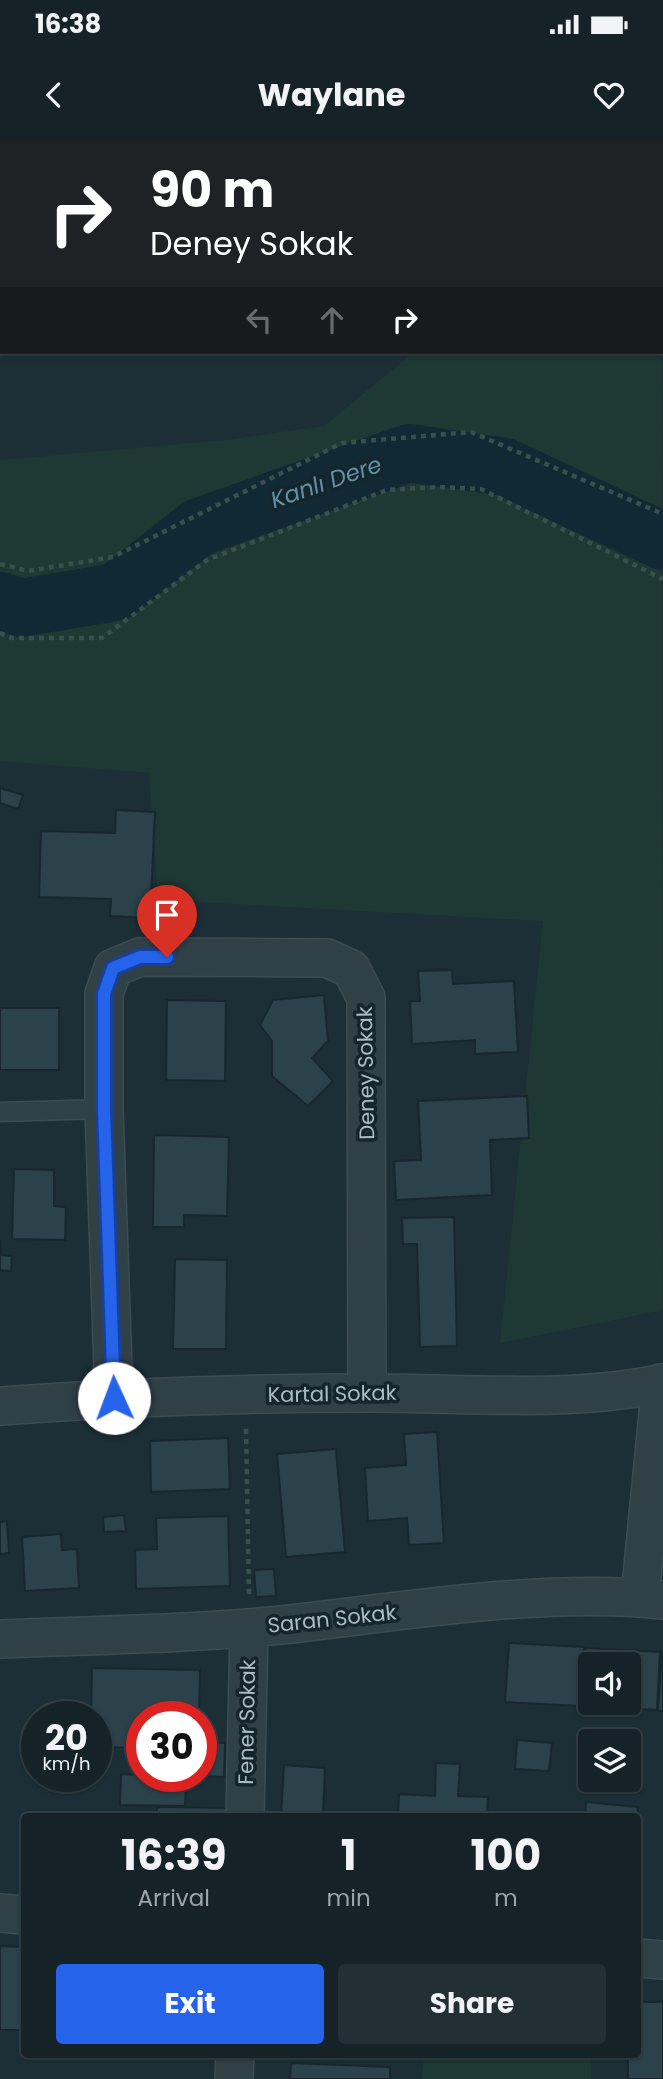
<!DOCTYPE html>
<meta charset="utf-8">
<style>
body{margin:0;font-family:Poppins,sans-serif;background:#222f35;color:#f1f3f6;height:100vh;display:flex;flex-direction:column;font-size:26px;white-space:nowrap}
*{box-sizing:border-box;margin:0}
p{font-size:23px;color:#9da4a8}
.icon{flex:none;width:38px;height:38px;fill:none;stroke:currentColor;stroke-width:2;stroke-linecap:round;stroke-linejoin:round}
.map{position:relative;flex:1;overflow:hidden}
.side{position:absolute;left:21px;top:1673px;width:620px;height:245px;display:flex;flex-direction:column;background:#152329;border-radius:7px;box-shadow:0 2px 5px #0004,0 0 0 2px #344046}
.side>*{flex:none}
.guide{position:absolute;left:0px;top:0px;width:663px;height:214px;box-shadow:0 2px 5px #0004,0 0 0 2px #344046;background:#202124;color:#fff;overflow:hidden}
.buttons{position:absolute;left:578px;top:1512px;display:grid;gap:14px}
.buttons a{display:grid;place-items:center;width:63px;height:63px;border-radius:7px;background:#152329;box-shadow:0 2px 5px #0004,0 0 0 2px #344046;font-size:35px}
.speed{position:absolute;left:21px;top:1561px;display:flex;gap:14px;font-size:35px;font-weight:700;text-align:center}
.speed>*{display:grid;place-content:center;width:91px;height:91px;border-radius:50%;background:#152329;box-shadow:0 2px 5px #0004,0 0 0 2px #344046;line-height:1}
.speed small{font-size:18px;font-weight:400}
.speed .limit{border:10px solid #d22;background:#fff;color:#111}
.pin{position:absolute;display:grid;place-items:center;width:60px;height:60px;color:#fff;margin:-72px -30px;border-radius:50% 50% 50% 0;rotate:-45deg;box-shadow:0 0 7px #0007}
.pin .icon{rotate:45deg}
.me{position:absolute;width:77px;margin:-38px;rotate:358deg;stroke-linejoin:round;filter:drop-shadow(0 0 5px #0008)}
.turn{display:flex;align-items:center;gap:24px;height:147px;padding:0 35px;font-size:32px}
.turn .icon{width:91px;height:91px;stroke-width:2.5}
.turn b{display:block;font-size:49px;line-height:60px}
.lanes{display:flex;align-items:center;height:66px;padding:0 35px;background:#0003;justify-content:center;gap:35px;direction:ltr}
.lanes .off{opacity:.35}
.eta{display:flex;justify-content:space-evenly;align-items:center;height:119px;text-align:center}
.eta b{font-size:42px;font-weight:700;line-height:49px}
.button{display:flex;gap:14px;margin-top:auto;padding:14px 35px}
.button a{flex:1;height:80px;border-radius:7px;background:#2563eb;color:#fff;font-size:28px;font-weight:700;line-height:80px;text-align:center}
.button a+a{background:#222f35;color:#f1f3f6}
.status{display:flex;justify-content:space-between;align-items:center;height:49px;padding:0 35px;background:#152329;direction:ltr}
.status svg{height:19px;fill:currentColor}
header{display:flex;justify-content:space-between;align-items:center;height:91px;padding:0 35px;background:#152329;font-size:32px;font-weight:700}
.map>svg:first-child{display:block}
.green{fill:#1e3833}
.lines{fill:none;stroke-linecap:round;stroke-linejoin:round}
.river{stroke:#102934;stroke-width:58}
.building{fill:#2b424b;stroke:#18272d;stroke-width:2;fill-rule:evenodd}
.lane-casing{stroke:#3c4c53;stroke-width:21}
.street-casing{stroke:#3c4c53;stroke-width:40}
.path{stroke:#37504b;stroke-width:4.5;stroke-dasharray:5 5;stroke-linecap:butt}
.lane{stroke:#304047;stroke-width:18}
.street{stroke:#304047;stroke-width:37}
.route-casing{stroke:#184099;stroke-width:18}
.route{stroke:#2563eb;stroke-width:12}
.labels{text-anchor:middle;stroke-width:7;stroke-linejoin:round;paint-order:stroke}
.street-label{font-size:21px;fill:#a9bcc5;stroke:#16252b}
.water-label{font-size:23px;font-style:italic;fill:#5d93a9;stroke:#16252b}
</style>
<div class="status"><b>16:38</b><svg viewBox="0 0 49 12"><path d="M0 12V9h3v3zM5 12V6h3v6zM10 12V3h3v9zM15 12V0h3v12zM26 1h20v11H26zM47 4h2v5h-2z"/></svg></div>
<header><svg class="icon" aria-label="back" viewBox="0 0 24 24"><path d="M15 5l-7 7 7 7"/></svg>Waylane<svg class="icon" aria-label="heart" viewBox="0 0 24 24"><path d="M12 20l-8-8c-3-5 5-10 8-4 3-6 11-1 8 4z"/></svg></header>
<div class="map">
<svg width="663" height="1939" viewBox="0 0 663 1939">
<rect width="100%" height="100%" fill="#1c2f37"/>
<g class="green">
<polygon points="662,135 663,1170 500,1203 543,781 158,760 149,633 0,621 0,320 226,300 324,286 414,212 662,212"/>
<polygon points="424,1914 591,1915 591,1939 422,1939"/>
</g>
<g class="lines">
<polyline class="river" points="0,461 21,468 116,452 199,387 409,313 505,327 663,401"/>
</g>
<g class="building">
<polygon points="0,648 23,655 18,669 0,663"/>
<polygon points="116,670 155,672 150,778 110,776 111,759 39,757 41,691 115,693"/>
<polygon points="452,830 453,844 514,841 518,912 475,914 475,900 412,904 410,861 420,861 418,831"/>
<polygon points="324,855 328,901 312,918 333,941 308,966 272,936 272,901 260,885 273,860"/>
<polygon points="167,860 226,861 225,941 166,940"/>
<rect x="0" y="868" width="59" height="62"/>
<polygon points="527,956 529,998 490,1000 492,1055 396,1060 394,1021 421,1020 418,961"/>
<polygon points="154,995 229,997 227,1076 184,1075 184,1087 153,1087"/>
<polygon points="14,1029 54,1030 54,1066 66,1067 65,1100 12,1099"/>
<polygon points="454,1077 457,1206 420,1207 417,1104 403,1104 402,1078"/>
<polygon points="0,1099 1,1115 12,1116 11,1131 0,1130"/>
<polygon points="175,1119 227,1120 226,1209 173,1209"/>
<polygon points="437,1292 444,1403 409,1405 407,1378 368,1381 365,1328 406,1325 404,1294"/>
<polygon points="228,1298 230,1349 151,1352 150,1301"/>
<polygon points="336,1309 345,1412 286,1417 277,1314"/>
<polygon points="124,1375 126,1391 104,1392 103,1377"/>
<polygon points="228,1376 230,1446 136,1449 135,1410 157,1409 156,1378"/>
<polygon points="7,1381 9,1413 0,1414 0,1382"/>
<polygon points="61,1394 62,1410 77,1409 79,1448 25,1451 22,1397"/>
<polygon points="274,1429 276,1456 256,1457 254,1430"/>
<polygon points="509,1503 584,1507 580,1566 505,1562"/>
<path d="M585,1508L660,1512L657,1570L582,1566ZM590,1524H628V1563H590Z"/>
<polygon points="662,1512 663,1512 663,1571 658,1571"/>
<polygon points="92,1528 200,1530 199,1577 142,1577 142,1608 100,1607 101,1584 96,1584 96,1577 91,1577"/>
<polygon points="517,1600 552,1603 549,1631 515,1629"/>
<polygon points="201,1602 225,1603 224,1637 199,1636 201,1636"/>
<polygon points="436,1623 460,1624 458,1656 488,1657 487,1676 398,1676 399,1654 435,1656"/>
<polygon points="284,1625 325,1628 323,1676 281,1676"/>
<polygon points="121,1634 152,1636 152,1643 186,1644 185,1666 120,1665"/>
<polygon points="586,1662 638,1667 637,1682 637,1676 585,1676"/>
<polygon points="157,1667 228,1668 228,1676 157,1676"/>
<polygon points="0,1806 24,1807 24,1890 0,1890"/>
<polygon points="637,1862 663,1862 663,1939 628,1939 628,1916 638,1916"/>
<polygon points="291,1923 390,1927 390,1939 290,1939"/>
</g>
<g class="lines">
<g class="lane-casing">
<polyline id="lane" points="0,972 104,969"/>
</g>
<g class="street-casing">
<g id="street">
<polyline points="114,1258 104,969 104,854 113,828 140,817 327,818 351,829 366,858 367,1253"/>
<path d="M0,1266C123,1257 248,1253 372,1253C468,1253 569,1263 663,1243"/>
<polyline points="640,1457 661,1243"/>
<path d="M0,1499C94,1495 188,1494 281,1485C401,1472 544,1447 663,1460"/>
<polyline points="245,1676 249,1488"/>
<polyline points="0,1773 24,1775"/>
<polyline points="637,1818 663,1820"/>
<polyline points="234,1939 235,1914"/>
</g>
</g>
<g class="path">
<polyline points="0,424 28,431 113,417 342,303 471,292 663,374"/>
<polyline points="0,493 12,498 102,498 207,420 387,350 437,347 481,349 663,439"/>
<polyline points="246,1289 249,1455"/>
</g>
<use href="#lane" class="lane"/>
<use href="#street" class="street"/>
</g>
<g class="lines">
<g class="route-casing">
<polyline id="route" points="114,1258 104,968 104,854 113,828 140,817 167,817"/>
</g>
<use href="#route" class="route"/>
</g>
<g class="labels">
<g class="street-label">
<text transform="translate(366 933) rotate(-91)" y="7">Deney Sokak</text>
<text transform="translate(332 1254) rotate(-1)" y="7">Kartal Sokak</text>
<text transform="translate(332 1479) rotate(-6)" y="7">Saran Sokak</text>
<text transform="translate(247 1582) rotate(-89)" y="7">Fener Sokak</text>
</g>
<g class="water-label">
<text transform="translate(326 342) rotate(-19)" y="8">Kanlı Dere</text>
</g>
</g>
</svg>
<div class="buttons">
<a><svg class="icon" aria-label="sound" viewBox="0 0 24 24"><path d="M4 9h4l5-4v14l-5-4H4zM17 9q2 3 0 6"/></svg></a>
<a><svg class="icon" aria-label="layers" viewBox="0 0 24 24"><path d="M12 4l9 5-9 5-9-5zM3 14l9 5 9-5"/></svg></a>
</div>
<div class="speed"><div>20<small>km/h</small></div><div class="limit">30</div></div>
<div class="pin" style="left:167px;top:817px;background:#d93025"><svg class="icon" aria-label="arrive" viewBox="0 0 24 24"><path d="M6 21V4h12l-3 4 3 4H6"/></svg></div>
<svg class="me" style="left:114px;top:1258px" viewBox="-20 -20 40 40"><circle r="19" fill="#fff"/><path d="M0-13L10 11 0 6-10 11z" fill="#2563eb"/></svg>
<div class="guide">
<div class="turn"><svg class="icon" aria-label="right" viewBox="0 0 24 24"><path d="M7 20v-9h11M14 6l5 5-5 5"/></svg><div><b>90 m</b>Deney Sokak</div></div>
<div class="lanes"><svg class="icon off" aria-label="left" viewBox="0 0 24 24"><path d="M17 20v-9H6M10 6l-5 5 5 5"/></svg><svg class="icon off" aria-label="ahead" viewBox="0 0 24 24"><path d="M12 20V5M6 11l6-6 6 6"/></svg><svg class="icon" aria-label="right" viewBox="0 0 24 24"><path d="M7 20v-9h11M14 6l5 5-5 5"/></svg></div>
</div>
<section class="side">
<div class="eta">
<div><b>16:39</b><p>Arrival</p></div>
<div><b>1</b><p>min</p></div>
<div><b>100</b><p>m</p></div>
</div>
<div class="button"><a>Exit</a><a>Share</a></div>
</section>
</div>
